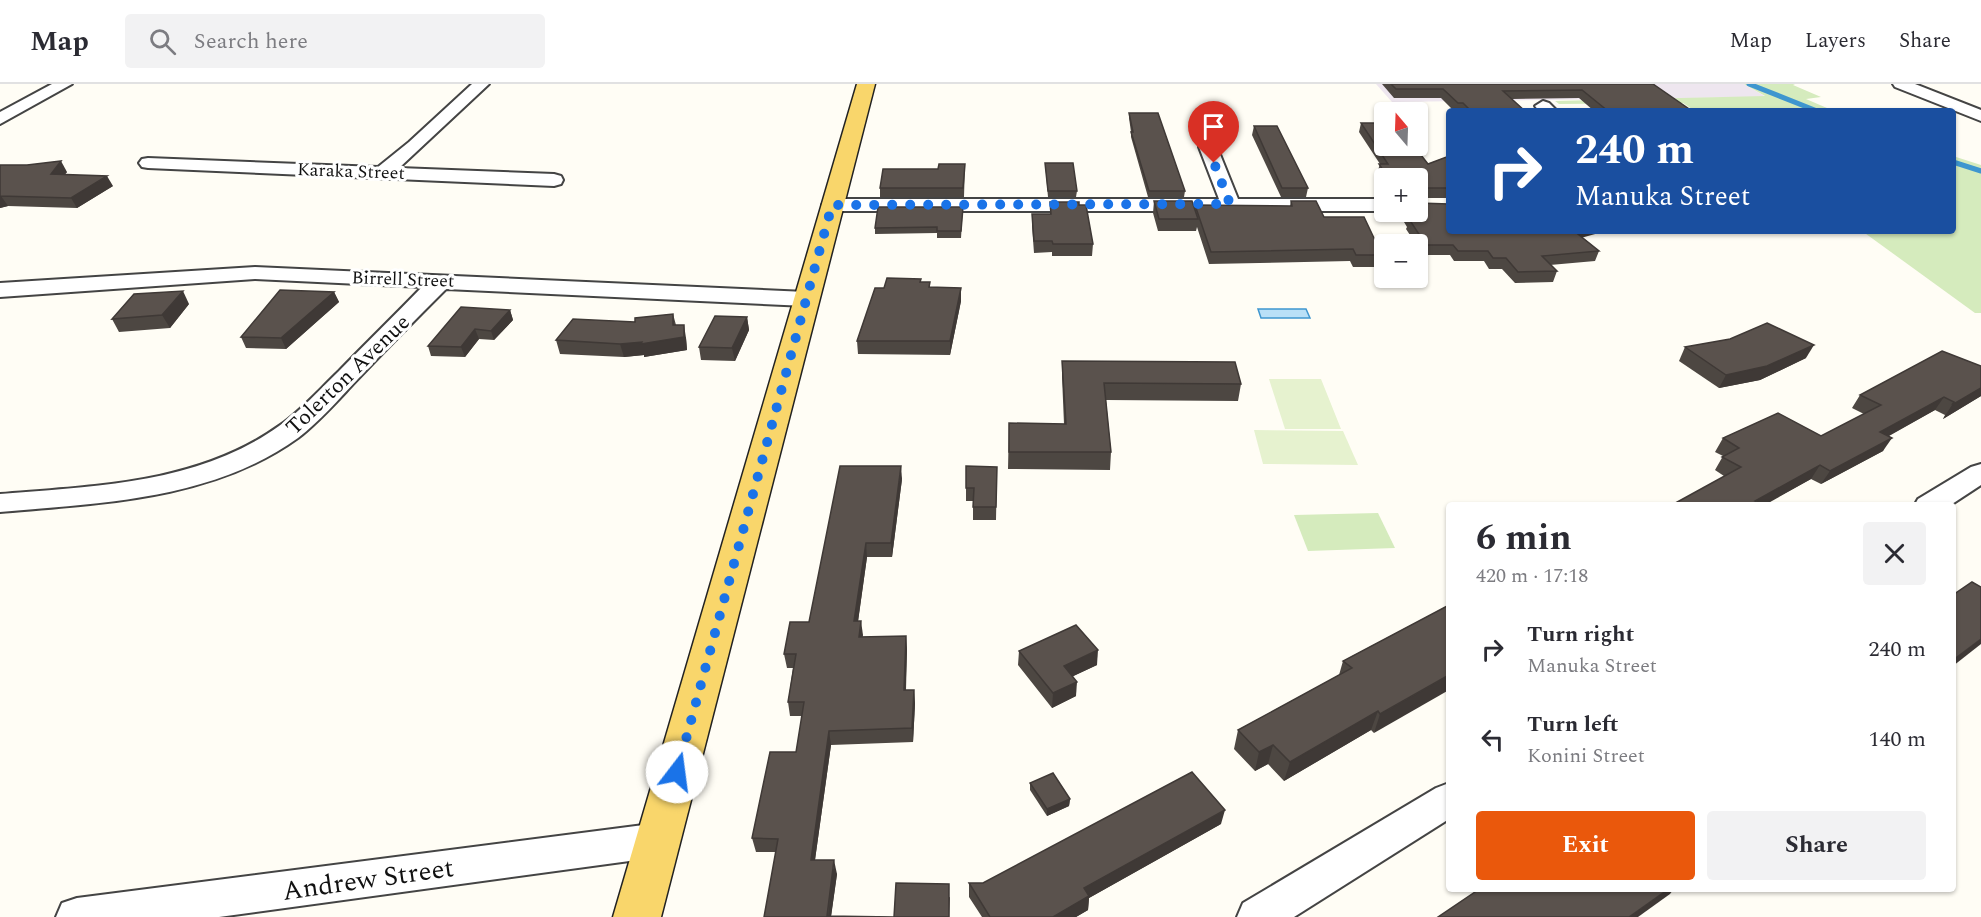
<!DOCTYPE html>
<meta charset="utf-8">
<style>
body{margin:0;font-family:Spectral,serif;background:#f2f2f3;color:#2b2b33;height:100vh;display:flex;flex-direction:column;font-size:22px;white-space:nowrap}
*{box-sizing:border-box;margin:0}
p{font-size:20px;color:#7c7c81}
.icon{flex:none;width:33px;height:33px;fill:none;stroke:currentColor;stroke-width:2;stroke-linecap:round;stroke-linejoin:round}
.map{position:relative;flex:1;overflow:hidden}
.details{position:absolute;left:1446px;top:418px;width:510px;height:390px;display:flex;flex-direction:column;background:#fff;border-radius:6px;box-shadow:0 2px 4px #0004}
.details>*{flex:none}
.banner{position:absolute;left:1446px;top:24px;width:510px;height:126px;border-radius:6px;box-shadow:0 2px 4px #0004;background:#1a4fa0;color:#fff;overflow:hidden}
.needle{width:39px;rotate:341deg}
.fabs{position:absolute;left:1374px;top:18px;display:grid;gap:12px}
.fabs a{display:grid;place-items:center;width:54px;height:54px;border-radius:6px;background:#fff;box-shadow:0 2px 4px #0004;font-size:30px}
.pin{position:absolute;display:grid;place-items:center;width:51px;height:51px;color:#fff;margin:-62px -26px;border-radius:50% 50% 50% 0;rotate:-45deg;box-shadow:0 0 6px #0007}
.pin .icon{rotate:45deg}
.me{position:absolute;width:66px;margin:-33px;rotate:15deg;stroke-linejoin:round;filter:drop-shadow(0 0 4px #0008)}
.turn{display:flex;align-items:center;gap:21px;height:126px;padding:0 30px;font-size:27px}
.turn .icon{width:78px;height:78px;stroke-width:2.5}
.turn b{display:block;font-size:42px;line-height:51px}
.round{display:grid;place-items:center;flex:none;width:63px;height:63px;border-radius:6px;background:#f2f2f3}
.head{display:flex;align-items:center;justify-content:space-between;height:102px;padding:0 30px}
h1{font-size:36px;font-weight:700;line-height:45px}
.button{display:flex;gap:12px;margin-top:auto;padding:12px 30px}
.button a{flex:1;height:69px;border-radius:6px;background:#ea580c;color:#fff;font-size:24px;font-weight:700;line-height:69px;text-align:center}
.button a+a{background:#f2f2f3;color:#2b2b33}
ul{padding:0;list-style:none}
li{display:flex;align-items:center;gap:18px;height:90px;padding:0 30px}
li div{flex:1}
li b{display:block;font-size:22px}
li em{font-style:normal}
header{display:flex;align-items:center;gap:36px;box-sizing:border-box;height:84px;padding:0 30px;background:#fff;border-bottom:2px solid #e1e1e2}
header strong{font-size:28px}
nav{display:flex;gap:33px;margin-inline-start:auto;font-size:21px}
.search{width:420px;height:54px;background:#f2f2f3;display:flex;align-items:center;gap:15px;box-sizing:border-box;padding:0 21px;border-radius:6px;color:#7c7c81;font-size:22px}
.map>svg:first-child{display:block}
.industrial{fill:#eee6ef}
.green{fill:#d5ebbd}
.pitch{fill:#e6f2cf}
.water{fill:#b9e0f7;stroke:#3f96cf;stroke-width:1.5}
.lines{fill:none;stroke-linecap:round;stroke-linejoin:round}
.stream{stroke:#3f96cf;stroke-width:5}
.minor-casing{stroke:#444;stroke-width:4}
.major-casing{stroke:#222;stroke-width:3}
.minor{fill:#fff;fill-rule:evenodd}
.major{fill:#f9d66b;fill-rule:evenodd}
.wall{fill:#4d4742}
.shaded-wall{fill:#3f3936}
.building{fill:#5a524d;stroke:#3f3936;stroke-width:1.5}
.route{stroke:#1a73e8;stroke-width:10;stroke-dasharray:0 18}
.labels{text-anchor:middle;stroke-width:6;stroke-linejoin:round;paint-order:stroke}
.far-street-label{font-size:18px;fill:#111;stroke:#fff}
.street-label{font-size:22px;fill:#111;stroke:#fff}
.near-street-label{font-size:27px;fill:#111;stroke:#fff}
</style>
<header>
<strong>Map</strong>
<div class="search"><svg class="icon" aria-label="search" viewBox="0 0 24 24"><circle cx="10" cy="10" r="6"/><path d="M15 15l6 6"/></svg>Search here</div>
<nav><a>Map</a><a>Layers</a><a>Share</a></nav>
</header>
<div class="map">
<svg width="1981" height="833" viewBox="0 0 1981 833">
<rect width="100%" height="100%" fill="#fffdf5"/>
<polygon class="industrial" points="1376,0 1744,0 1766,13 1392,18"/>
<g class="green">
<polygon points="1744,0 1795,0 1793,1 1821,13 1806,15 1834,27 1695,27 1683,19 1559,20 1555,17 1765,12"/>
<polygon points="1953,72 1981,81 1981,229 1975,229 1862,147 1953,147"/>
<polygon points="1378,429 1395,464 1308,467 1294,431"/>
</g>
<g class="pitch">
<polygon points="1269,295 1321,295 1341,345 1285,345"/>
<polygon points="1254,346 1343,347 1358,381 1263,380"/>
</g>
<polygon class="water" points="1258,225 1306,225 1310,234 1261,234"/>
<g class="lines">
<g class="stream">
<polyline points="1749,0 1817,27"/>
<polyline points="1953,78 1981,87"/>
</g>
<g class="minor-casing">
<g id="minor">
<polygon points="52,0 72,0 0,40 0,28"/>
<polygon points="472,0 489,0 399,84 554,90 561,92 563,96 561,100 554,102 148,84 142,83 139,79 142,75 148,74 378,83 409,58"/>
<polygon points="1893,0 1915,0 1981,26 1981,37 1895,3"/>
<polygon points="1543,17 1549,19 1557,27 1539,27 1535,22"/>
<polygon points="1208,58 1214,59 1217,63 1238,115 1384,115 1384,127 832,127 825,125 822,121 825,117 832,115 1219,115 1199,63 1202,59"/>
<path d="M255,183L806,208L814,210L817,215L814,220L806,222L446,205C416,235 386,265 357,296C338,316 320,337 298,354C212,416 101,419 0,428V410C95,402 198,400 279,342C301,327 319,306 339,287C366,259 395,231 422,203L255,195L0,213V199Z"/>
<polygon points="1981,380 1981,401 1949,422 1914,422 1918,415 1971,383"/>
<polygon points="1449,699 1449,735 1294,833 1237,833 1243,819 1436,704"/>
<polygon points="659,739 673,744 679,756 673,768 659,773 219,833 56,833 62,819 77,814"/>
</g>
</g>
<g class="major-casing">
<polygon id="major" points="857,0 875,0 661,833 613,833"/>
</g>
<use href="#minor" class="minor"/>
<use href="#major" class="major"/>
</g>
<g class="wall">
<polygon points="1382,0 1653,0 1692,27 1594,27 1579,14 1512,15 1525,27 1454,27 1441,14 1394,14"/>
<polygon points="1129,29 1185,107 1184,113 1148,113 1131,53 1131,48 1129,34"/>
<polygon points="1361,39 1428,80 1449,72 1449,114 1418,114 1418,119 1449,147 1582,153 1599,167 1595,177 1550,181 1557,187 1553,198 1515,199 1502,185 1489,185 1484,177 1454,177 1450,171 1423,171 1418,162 1418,160 1416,160 1406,145 1407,143 1398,128 1418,128 1418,94 1384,94 1384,103 1377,89 1380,80 1359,48"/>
<polygon points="1254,42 1308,104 1306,113 1281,113 1252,51"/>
<polygon points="1045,79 1077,107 1076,113 1048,113"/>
<polygon points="965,80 964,113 880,113 880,104"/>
<polygon points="0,81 67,88 65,90 113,102 77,124 8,122 0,124"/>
<polygon points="1154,117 1194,125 1195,121 1290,122 1291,117 1324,133 1382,171 1379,183 1353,183 1350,177 1209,180 1197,143 1196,147 1158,147 1153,129"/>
<polygon points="1050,118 1079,121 1093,160 1092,172 1052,172 1052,168 1034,169 1032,142 1032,130 1050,130"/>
<polygon points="963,123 961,154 937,154 937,149 875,150 875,144"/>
<polygon points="921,198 930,198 930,203 961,204 961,217 950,271 858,270 857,257 884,204"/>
<polygon points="334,208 339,218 286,265 246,264 241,253"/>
<polygon points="189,220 170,244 119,248 112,235"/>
<polygon points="510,226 513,236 494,256 479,255 465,273 431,272 428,262"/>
<polygon points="673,230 676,241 686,254 687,266 644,273 644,271 624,273 560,270 556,256"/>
<polygon points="747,233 749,246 735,277 701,276 699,263"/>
<polygon points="1685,263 1806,274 1760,296 1719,304 1679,277"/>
<polygon points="1062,277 1241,300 1238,317 1106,316 1111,368 1110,386 1008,385 1009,339 1064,340 1062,293"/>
<polygon points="1981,282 1981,312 1943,335 1945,331 1935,326 1889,352 1883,367 1821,400 1811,395 1763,421 1724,392 1715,386 1723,372 1715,368 1723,354 1821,352 1864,330 1852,324 1860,311"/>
<polygon points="997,383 996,436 973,436 973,417 966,417 966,404"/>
<polygon points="902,395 892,473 867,473 858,537 862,553 906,552 907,566 906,606 914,606 915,620 913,658 831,661 815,776 837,790 831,832 894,833 950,813 949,833 764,833 776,768 756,768 752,754 796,668 802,632 790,632 788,618 793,584 787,584 784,570 809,538"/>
<polygon points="1449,521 1374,649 1371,646 1284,697 1268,680 1255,687 1234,665 1238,646 1339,591 1343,577"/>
<polygon points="1019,567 1097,581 1073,592 1076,612 1052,624 1018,581"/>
<polygon points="1030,699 1070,715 1069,722 1047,732 1030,706"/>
<polygon points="1221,740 1089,814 1088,826 1076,833 982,833 969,813 969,799 983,799"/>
</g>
<g class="shaded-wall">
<polygon points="61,77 67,88 57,100 51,90"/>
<polygon points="107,92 113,102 77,124 71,114"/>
<polygon points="0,112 1,112 8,122 0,124"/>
<polygon points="1573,147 1606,147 1570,157"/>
<polygon points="961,204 961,217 950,271 950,257"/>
<polygon points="183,207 189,220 170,244 162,231"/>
<polygon points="334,208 339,218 286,265 281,254"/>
<polygon points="510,226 513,236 494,256 491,247"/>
<polygon points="747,233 749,246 735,277 732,264"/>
<polygon points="684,241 686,254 687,266 644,273 644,271 624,273 620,260 642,258"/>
<polygon points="475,245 479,255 465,273 461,263"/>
<polygon points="1814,261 1806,274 1760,296 1719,304 1726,291"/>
<polygon points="1981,304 1981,312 1943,335 1952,321"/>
<polygon points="1944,313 1935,326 1872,361 1880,348"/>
<polygon points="1892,354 1883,367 1821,400 1830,387"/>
<polygon points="1820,381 1811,395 1763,422 1755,417"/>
<polygon points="901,382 902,395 892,473 891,459"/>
<polygon points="866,459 867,473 856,552 854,537"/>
<polygon points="861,537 863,551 861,567 859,553"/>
<polygon points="906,552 907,566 905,620 904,606"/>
<polygon points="1981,555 1981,560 1953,582 1953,576"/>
<polygon points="1098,566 1097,581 1063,597 1064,582"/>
<polygon points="1449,591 1449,606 1374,649 1380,630"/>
<polygon points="1077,598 1076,612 1052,624 1053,609"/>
<polygon points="914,606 915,620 913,658 912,644"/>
<polygon points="1378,627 1371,646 1284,697 1290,678"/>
<polygon points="829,647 831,661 813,790 811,776"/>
<polygon points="1273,661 1268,680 1255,687 1259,668"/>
<polygon points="1070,715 1069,722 1047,732 1047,725"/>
<polygon points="1225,726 1221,740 1089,814 1088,826 1076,833 1053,833 1084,804"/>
<polygon points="834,776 837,790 831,833 828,833"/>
<polygon points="1667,806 1673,806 1670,810 1638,833 1629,833"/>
</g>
<g class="building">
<polygon points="1391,0 1653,0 1692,27 1608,27 1582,6 1503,7 1525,27 1471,27 1463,19 1458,19 1443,5 1396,5"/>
<polygon points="1129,29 1158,29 1185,107 1149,107 1131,48 1133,48"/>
<polygon points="1361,39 1384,39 1384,62 1414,62 1428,80 1449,72 1449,104 1421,104 1418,106 1418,119 1449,120 1449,147 1574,147 1599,167 1542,172 1557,187 1518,188 1506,174 1493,174 1488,167 1458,167 1453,161 1426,161 1409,135 1411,135 1407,128 1418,128 1418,94 1388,94 1379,80 1388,80"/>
<polygon points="1254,42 1277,42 1308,104 1282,104"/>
<polygon points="61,77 51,90 107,92 71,114 0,112 0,81 27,81"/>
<polygon points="1045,79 1073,79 1077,107 1048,107"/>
<polygon points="939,80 965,80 963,104 880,104 883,85 938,85"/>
<polygon points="1154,117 1192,117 1198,135 1159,135"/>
<polygon points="1291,117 1316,117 1324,133 1364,133 1382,171 1356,171 1353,165 1211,168 1195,121 1292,122"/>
<polygon points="1050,118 1079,118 1079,121 1086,121 1093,160 1053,160 1052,157 1034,157 1032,130 1051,130"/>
<polygon points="878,123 963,123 961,147 937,147 937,143 875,144"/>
<polygon points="887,194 921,195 920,198 930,198 929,203 961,204 950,257 857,257 875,204 884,204"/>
<polygon points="280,206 334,208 281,254 241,253"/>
<polygon points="183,207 162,231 112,235 134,210"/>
<polygon points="461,223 510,226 491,247 475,245 461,263 428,262"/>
<polygon points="673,230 673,241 684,241 684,253 641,260 642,258 620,260 556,256 573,235 635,238 635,234"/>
<polygon points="715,232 747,233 732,264 699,263"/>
<polygon points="1767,239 1814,261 1767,282 1726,291 1685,263 1730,255"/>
<polygon points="1942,267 1981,282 1981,304 1952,321 1954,318 1944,313 1880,348 1892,354 1830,387 1820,381 1755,417 1764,422 1670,422 1741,383 1722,373 1739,364 1723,354 1778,329 1821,352 1881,321 1860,311"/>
<polygon points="1062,277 1235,278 1241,300 1104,299 1111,368 1009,368 1009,339 1066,340"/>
<polygon points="840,382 901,382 891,459 866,459 854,537 861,537 859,553 906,552 904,606 914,606 912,644 829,647 811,776 834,776 827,832 894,833 896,799 949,800 949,833 764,833 778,755 752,754 770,668 796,668 804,618 788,618 796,570 784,570 790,538 809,538"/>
<polygon points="966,382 997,383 996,423 973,423 974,404 966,404"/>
<polygon points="1972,498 1981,503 1981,555 1953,576 1953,511"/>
<polygon points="1449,521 1449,591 1380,630 1378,627 1290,678 1273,661 1259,668 1238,646 1352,584 1343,577"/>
<polygon points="1076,541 1098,566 1064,582 1077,598 1053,609 1019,567"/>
<polygon points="1192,688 1225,726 1084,804 1089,812 1053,833 990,833 969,799 983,799"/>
<polygon points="1053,689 1070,715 1047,725 1030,699"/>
<polygon points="1478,806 1667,806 1629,833 1438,833"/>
</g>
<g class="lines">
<polyline class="route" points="677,688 832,121 1230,120 1214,79"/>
</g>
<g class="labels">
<g class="far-street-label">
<text transform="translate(351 87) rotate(2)" y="6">Karaka Street</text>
<text transform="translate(403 195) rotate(2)" y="6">Birrell Street</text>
</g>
<g class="street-label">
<text transform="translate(347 290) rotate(-44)" y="8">Tolerton Avenue</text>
</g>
<g class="near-street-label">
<text transform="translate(368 795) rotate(-8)" y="9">Andrew Street</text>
</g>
</g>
</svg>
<div class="fabs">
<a><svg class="needle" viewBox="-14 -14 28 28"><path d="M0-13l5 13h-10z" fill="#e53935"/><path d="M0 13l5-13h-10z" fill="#7c7c81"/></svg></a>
<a>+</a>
<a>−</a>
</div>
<div class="pin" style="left:1214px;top:79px;background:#d93025"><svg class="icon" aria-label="arrive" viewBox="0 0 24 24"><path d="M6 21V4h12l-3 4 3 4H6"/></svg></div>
<svg class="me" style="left:677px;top:688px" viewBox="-20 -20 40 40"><circle r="19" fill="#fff"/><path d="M0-13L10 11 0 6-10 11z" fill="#1a73e8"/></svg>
<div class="banner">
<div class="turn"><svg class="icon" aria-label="right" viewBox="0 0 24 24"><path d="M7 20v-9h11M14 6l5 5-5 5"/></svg><div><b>240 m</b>Manuka Street</div></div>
</div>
<section class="details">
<div class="head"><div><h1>6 min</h1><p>420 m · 17:18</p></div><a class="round"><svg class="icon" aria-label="close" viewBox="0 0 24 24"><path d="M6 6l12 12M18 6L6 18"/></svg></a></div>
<ul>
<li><svg class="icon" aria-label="right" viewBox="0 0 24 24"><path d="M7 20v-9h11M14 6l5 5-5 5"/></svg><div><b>Turn right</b><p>Manuka Street</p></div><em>240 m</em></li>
<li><svg class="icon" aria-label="left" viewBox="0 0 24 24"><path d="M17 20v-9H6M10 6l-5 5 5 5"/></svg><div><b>Turn left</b><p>Konini Street</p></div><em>140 m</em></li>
</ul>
<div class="button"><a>Exit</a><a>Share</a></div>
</section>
</div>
